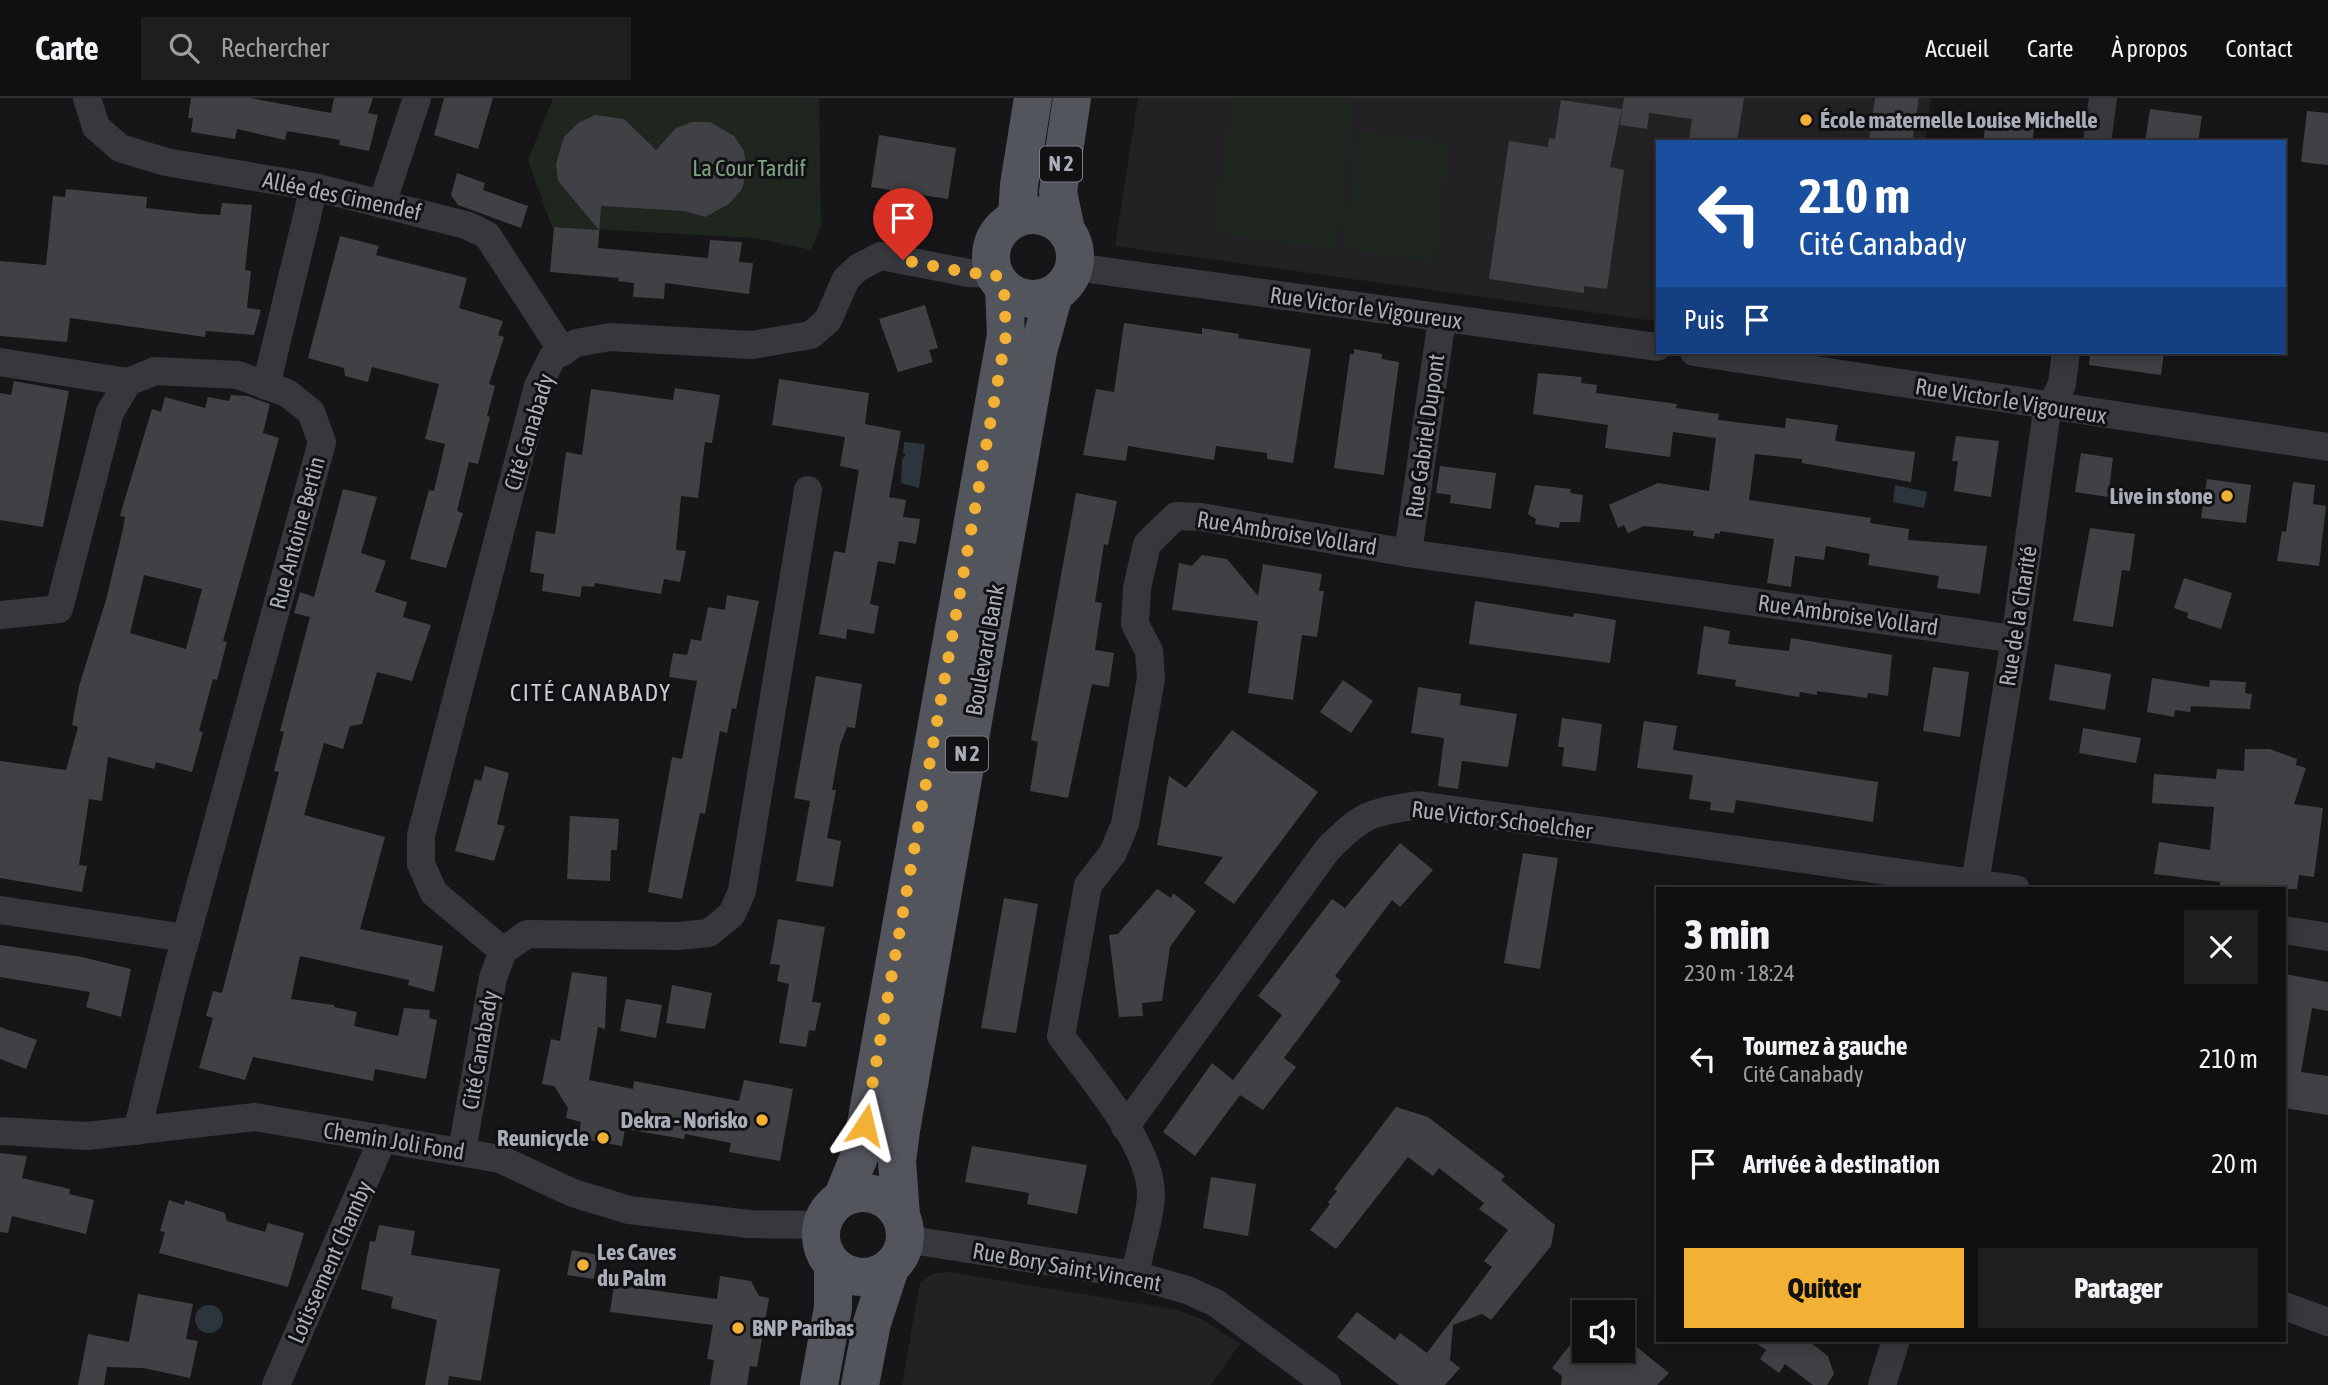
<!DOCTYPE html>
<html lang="fr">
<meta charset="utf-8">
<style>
body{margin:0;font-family:"Asap Condensed",sans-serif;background:#1e1e20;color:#f1f3f6;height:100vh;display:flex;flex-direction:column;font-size:26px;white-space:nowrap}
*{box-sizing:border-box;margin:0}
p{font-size:23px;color:#9c9d9f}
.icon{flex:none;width:38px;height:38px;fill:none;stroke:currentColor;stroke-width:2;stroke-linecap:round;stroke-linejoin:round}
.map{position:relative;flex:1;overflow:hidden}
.drawer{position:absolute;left:1656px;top:789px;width:630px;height:455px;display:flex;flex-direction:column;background:#101012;border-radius:0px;box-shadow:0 4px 18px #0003,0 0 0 2px #303032}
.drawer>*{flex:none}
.hud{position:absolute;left:1656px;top:42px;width:630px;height:214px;border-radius:0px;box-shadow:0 4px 18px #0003,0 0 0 2px #303032;background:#1a4fa0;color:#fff;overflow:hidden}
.buttons{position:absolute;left:1572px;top:1202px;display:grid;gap:14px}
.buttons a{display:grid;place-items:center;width:63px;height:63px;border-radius:0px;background:#101012;box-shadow:0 4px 18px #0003,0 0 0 2px #303032;font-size:35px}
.pin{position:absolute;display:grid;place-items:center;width:60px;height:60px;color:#fff;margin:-72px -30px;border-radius:50% 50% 50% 0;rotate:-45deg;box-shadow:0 0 7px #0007}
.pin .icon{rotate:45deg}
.me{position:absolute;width:77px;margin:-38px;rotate:10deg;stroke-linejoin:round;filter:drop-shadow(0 0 5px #0008)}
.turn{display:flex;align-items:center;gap:24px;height:147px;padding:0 28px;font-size:32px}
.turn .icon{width:91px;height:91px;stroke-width:2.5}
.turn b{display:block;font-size:49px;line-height:60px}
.then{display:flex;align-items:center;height:66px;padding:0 28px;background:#0003;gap:14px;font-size:26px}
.round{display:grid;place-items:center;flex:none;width:74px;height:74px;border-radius:0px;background:#1e1e20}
.headline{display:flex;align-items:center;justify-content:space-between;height:119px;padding:0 28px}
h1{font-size:42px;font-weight:800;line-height:52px}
.cta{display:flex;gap:14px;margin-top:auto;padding:14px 28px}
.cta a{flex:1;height:80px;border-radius:0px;background:#f2b134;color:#111;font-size:28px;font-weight:800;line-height:80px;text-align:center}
.cta a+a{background:#1e1e20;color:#f1f3f6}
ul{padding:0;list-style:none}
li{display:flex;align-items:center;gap:21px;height:105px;padding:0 28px}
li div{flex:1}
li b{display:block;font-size:26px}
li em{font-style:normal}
header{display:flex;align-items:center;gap:42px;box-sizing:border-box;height:98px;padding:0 35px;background:#101012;border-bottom:2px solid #303032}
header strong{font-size:33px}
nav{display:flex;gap:38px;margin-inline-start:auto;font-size:24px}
.search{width:490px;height:63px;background:#1e1e20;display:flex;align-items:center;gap:18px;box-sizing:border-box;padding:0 24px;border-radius:0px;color:#9c9d9f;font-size:26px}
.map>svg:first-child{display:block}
.built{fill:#222225}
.green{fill:#1e261f}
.water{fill:#2c353c}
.building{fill:#404145;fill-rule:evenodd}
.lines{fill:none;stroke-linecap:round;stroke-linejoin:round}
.street{stroke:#37383d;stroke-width:28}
.primary{stroke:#53555c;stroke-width:38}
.route{stroke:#f2b134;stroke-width:12;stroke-dasharray:0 21.6}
.poi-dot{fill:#f2b134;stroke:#111113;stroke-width:2.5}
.labels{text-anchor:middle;stroke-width:6;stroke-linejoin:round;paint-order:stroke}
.shield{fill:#111113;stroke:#7b7e86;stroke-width:2}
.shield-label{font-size:21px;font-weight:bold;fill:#a8adb8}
.poi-label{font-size:23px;font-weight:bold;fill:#a8adb8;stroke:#111113;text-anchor:start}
.park-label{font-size:23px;fill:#7fa381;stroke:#111113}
.street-label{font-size:23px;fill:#a8adb8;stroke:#111113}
.neighbourhood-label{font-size:24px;letter-spacing:2px;fill:#c9ccd4;stroke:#111113}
</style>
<header>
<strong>Carte</strong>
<div class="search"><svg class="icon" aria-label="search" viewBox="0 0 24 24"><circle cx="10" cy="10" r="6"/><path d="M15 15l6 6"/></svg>Rechercher</div>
<nav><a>Accueil</a><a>Carte</a><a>À propos</a><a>Contact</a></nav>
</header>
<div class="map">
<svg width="2328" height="1287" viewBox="0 0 2328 1287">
<rect width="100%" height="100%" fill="#161618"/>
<g class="built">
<polygon points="1138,0 1931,0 1925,44 1657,44 1655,223 1115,148"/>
<polygon points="950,1174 1174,1211 1202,1221 1240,1246 1210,1287 902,1287 920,1184 932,1176"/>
</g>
<g class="green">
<polygon points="553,0 819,0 821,127 811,152 755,140 552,129 528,62"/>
<polygon points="1232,0 1355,0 1337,151 1214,135"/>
<polygon points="1358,33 1449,46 1434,163 1344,151"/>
</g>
<g class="water">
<polygon points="904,344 925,346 919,390 901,385 902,362 906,356 903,355"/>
<polygon points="1895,387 1927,394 1924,410 1893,404"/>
<circle cx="209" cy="1221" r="14"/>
</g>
<g class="building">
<polygon points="191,0 250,0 331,15 334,0 373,0 368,15 378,17 369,53 339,47 340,42 287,33 285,42 237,31 235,41 191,34 193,20 188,20"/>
<polygon points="444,0 493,0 478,51 434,37"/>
<polygon points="1624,0 1744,0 1737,44 1689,44 1692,21 1649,15 1647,31 1620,27"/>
<polygon points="1875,0 1919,0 1912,44 1869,44"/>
<polygon points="1561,2 1622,11 1610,69 1624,72 1607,191 1584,188 1584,195 1489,181 1509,43 1548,49 1549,40 1555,41"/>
<polygon points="2150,11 2202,18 2198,44 2145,44"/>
<polygon points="2307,13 2328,15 2328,67 2301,64"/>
<polygon points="1987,16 2035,23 2032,44 1983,44"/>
<polygon points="595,17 624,21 656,52 676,30 692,24 710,24 734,38 744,53 747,72 742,91 729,106 705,119 685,113 601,108 598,150 708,160 710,142 742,144 739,164 753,165 749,196 665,185 664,201 633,199 634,185 618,183 619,180 550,174 554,129 599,132 558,83 556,66 564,39 578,25"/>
<polygon points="879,37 956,50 948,101 871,89"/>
<polygon points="457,75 485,85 483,92 528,108 521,130 458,107 451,97"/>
<polygon points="66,91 147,99 146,110 200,116 220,117 222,105 252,107 245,172 251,173 247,210 261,212 254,237 206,233 205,239 70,220 67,244 0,238 0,163 46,167 53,98 65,99"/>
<polygon points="340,138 379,148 376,157 467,180 459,210 503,223 498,237 504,239 489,286 495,288 487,318 490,319 478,366 469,364 457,413 463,415 446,470 410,461 429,392 434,393 445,346 425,341 439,286 372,269 368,284 345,278 344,270 308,260"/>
<polygon points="925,207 938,250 929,252 933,264 898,274 879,221"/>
<polygon points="1124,225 1202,236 1202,230 1239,236 1238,240 1311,251 1293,365 1267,361 1267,355 1216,348 1214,362 1128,348 1126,363 1083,357 1096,291 1114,294"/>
<polygon points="1354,251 1382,256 1382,261 1399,264 1384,377 1334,370 1350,256 1354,256"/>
<polygon points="2090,254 2164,254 2161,277 2089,267"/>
<polygon points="1538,275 1582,279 1581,285 1597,287 1596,295 1677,306 1676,310 1719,316 1718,322 1785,330 1786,320 1838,327 1835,343 1915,354 1911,384 1802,365 1802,361 1755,356 1749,402 1871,420 1870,425 1909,431 1908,442 1987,448 1980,496 1937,490 1939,478 1868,467 1870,456 1826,448 1824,462 1795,458 1791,489 1767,485 1774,441 1720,433 1720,436 1715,435 1714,441 1693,438 1694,433 1644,428 1628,435 1624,427 1618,430 1609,407 1658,385 1709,393 1716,340 1673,334 1670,359 1605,350 1608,327 1533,316"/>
<polygon points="779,281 869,295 865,326 901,333 889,399 906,402 903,419 920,421 916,446 899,443 895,466 878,463 870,506 879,508 874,536 847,531 846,541 819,536 834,453 845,455 859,372 840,368 845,339 772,327"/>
<polygon points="14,283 69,293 43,429 0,422 0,295 11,297"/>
<polygon points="675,290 720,297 712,345 705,344 698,400 681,398 676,452 686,453 680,484 664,481 661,496 595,485 594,489 582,488 580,499 542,493 544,476 530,474 536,433 555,436 566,354 582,357 591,291 673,302"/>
<path d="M231,297L247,298L270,306L263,335L279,340L223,543L227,544L217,582L213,581L199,633L203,634L192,674L156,664L154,671L108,659L102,703L89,701L79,767L87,768L82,794L0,780V663L66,672L78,629L72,627L79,588L106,502L123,431L125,419L120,418L124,404L152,311L161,314L165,299L205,310L208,299L229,303ZM144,477L202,491L186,551L130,535Z"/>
<polygon points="1956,338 1999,343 1991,399 1954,393 1958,363 1952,363"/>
<polygon points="2081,355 2113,360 2108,399 2075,394"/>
<polygon points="1440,368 1496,375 1491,411 1450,405 1451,397 1436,395"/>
<polygon points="2207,381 2251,387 2246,425 2201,420"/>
<polygon points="2293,384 2315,387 2313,406 2326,408 2319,468 2277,463 2282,433 2286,434"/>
<polygon points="1535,387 1571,391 1570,395 1583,397 1580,424 1560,424 1559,430 1535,426 1536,421 1528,416"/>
<polygon points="343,391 377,399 361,455 386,463 375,494 407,504 403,519 431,527 412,583 377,574 362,626 350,628 343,651 324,645 304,717 385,739 360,831 443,848 434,894 408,887 409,882 300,858 291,901 334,907 334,909 357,914 354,928 398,938 404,910 430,912 429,920 437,922 426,981 375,971 373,983 253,959 245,982 199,970 213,920 206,918 213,893 222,895 279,674 274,673 284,634 280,633 310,519 294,515 300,494 314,499"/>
<polygon points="1076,395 1117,403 1108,447 1104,446 1095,504 1102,505 1095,552 1114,555 1109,589 1092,586 1068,700 1030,693 1038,644 1031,642"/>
<polygon points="2090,430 2135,436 2130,473 2122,472 2113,529 2073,523"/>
<polygon points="1202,457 1227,461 1258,498 1263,466 1322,476 1319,493 1324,493 1317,539 1302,537 1293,602 1248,595 1258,523 1172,512 1179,465 1192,468"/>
<polygon points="2184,480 2232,495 2221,531 2187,520 2188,515 2174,510"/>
<polygon points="727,497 759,503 736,611 732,610 727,635 720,633 705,716 700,715 682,801 648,794 672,659 682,661 697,583 669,579 673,555 687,557 691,541 701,543 708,509 725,512"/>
<polygon points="1475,503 1573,519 1574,515 1616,522 1610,565 1469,546"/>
<polygon points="1704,528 1730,533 1728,546 1789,553 1791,540 1892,557 1888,598 1868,595 1867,600 1817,593 1817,597 1800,594 1799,599 1735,588 1736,582 1697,576"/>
<polygon points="2055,566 2111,576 2105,612 2049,602"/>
<polygon points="1933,569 1969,574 1960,639 1923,633"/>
<polygon points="816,578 862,586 855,630 847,629 840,647 832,692 836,692 827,740 841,743 833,789 796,783 810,703 794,700"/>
<polygon points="2152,580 2209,589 2210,582 2246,584 2245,595 2252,596 2250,611 2191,608 2190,614 2175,612 2174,619 2147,614"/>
<polygon points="1343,582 1373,603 1351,635 1320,614"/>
<polygon points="1418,589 1461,596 1460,607 1517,616 1508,669 1462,663 1458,691 1438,688 1444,640 1411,635"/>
<polygon points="1562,620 1602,626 1596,673 1562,668 1564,649 1558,649"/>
<polygon points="1644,623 1677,628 1673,652 1878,684 1873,724 1736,702 1734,715 1710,712 1711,704 1689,701 1693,677 1637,670"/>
<polygon points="2083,630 2141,640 2136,665 2079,655"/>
<polygon points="1232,632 1318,694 1234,806 1204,785 1223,759 1157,747 1169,678 1186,690"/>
<polygon points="2245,651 2270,651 2297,661 2296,667 2306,670 2294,706 2323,710 2314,779 2299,777 2297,791 2245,791 2220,787 2220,784 2154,776 2159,744 2210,752 2214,709 2152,705 2154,676 2216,681 2217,671 2244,673"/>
<polygon points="485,668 509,675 497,726 505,728 494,763 455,753 475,681 481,683"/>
<polygon points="570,718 619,721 617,752 611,752 610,783 567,781"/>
<polygon points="1400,745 1433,772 1400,809 1392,802 1335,878 1341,883 1284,960 1296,969 1263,1012 1240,997 1195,1058 1163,1034 1212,965 1233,982 1282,917 1258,898 1332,801 1345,810"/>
<polygon points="1523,755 1558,760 1540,871 1504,865"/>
<polygon points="1157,791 1171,800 1173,795 1196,813 1170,849 1162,903 1142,905 1143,918 1119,919 1109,837 1118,836"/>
<polygon points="1004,800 1038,806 1016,935 981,930"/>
<polygon points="778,821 825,829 812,904 821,905 815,933 809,932 806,949 779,945 789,886 777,883 780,867 770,866"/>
<polygon points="0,847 82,859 131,871 121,919 86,909 90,894 0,879"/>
<polygon points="572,874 607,879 605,931 598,929 589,982 633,991 634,983 739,1003 744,982 793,991 780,1063 729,1054 731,1045 685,1036 684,1041 625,1031 622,1048 578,1040 581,1024 566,1020 568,1010 554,988 542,986 551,941 560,943"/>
<polygon points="2284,876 2328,884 2328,913 2312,910 2301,974 2328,978 2328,1017 2284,1010"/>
<polygon points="672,887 712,895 705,931 666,925"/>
<polygon points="626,901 662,907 656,940 620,933"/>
<polygon points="0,929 37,942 26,971 0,961"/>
<polygon points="1396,1009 1428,1019 1505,1078 1501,1082 1555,1127 1551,1148 1491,1222 1482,1216 1453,1227 1450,1262 1460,1270 1445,1287 1399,1287 1337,1239 1357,1214 1395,1242 1400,1235 1427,1255 1492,1169 1484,1163 1508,1132 1479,1111 1484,1105 1439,1070 1433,1078 1408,1059 1336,1151 1310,1132 1330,1106 1328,1104 1337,1093 1334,1091"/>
<polygon points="972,1048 1087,1067 1077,1116 1027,1106 1029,1095 965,1084"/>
<polygon points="0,1055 27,1058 22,1080 70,1091 69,1096 94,1102 86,1136 12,1118 8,1135 0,1134"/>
<polygon points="1211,1079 1256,1086 1248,1138 1203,1130"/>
<polygon points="169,1102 184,1107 185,1102 225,1115 227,1123 265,1134 268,1125 304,1135 288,1189 159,1155 165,1134 160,1133"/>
<polygon points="379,1127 415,1133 411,1157 500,1171 481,1283 449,1278 448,1287 425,1287 437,1222 391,1210 393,1199 361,1191 370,1143 375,1144"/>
<polygon points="572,1152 598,1157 594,1181 567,1177"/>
<polygon points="720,1178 751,1183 759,1198 769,1200 757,1269 750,1268 747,1287 710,1287 714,1262 707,1261 713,1227 610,1214 614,1187 717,1201"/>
<polygon points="138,1196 193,1206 186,1241 198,1243 190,1280 143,1270 107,1269 104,1287 78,1287 88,1236 129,1244"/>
<polygon points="1584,1229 1584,1253 1622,1253 1622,1237 1669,1275 1657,1287 1561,1287 1562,1278 1552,1270"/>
<polygon points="1752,1242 1807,1242 1828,1258 1834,1276 1827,1287 1813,1287 1785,1266 1779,1275 1760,1261 1766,1252"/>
</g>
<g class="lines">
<g class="street">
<polyline points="87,0 96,29 120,50 166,64 314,89 466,127 487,137 563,254"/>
<polyline points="2097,44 2103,0"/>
<polyline points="382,106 417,0"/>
<polyline points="1074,169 1657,249"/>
<polyline points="1694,254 2328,349"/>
<polyline points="0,264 128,284"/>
<polyline points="266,288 314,89"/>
<polyline points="1408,455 1442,221"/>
<polyline points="0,517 59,511 110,314 128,284 155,273 238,277 287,295 311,314 322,344 174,883 137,1033"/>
<polyline points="1974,791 2015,541 2046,320 2062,286 2066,254"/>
<polyline points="0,812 186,840"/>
<polyline points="2284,832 2328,839"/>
<polyline points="503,853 434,795 421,766 421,737 538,288 552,260 576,245 610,239 752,247 811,237 828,222 846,181 859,169 881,158 969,175 995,176"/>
<path d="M1125,1029L1328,751C1364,715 1369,715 1419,707L2016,791"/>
<polyline points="0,1033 87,1038 255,1019 500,1061 573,1095 629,1112 749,1126 821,1127"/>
<polyline points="462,1052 493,880 503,853 527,836 678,838 709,835 732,816 742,793 808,392"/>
<polyline points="905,1141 1135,1177 1187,1192 1216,1205 1327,1287"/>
<path d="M1135,1177C1139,1152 1150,1123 1151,1097C1151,1046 1090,979 1061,938L1088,787L1113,755L1125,726L1151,581L1149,553L1135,526L1137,490L1147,446L1176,418L1201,419L1408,455L2015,541"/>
<polyline points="2284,1208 2328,1224"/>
<polyline points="276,1287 383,1040"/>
<polyline points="1882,1287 1896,1242"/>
</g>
<g class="primary">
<circle cx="1033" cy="159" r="42"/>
<polyline points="1017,120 1019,87 1033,0"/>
<polyline points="1066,132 1058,94 1072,0"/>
<circle cx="863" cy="1137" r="42"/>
<polyline points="843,1098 861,1054 1006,237 1004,190"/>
<polyline points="901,1118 897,1063 901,1032 1038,254 1054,196"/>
<polyline points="819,1287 833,1210 833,1167"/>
<polyline points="860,1287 872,1225 890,1170"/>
</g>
</g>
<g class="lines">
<polyline class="route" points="865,1027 1006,237 1004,190 995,176 969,175 903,162"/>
</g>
<g class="poi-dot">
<circle cx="1806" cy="22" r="7"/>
<circle cx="2227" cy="398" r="7"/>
<circle cx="762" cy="1022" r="7"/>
<circle cx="603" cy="1040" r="7"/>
<circle cx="583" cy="1167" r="7"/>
<circle cx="738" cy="1230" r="7"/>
</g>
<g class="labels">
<g class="shield">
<rect x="1040" y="48.5" width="42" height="35" rx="5"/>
<rect x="946" y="638.5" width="42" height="35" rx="5"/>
</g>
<g class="shield-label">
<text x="1061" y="73">N 2</text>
<text x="967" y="663">N 2</text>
</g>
<g class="poi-label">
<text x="1820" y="30">École maternelle Louise Michelle</text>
<text x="2213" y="406" text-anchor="end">Live in stone</text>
<text x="748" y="1030" text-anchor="end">Dekra - Norisko</text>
<text x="589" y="1048" text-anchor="end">Reunicycle</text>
<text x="597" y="1162">Les Caves<tspan x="597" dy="26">du Palm</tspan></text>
<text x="752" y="1238">BNP Paribas</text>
</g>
<g class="park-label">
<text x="749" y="78">La Cour Tardif</text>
</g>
<g class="street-label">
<text transform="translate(342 98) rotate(12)" y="8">Allée des Cimendef</text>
<text transform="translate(1366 210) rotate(8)" y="8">Rue Victor le Vigoureux</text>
<text transform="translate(2011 303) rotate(9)" y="8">Rue Victor le Vigoureux</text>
<text transform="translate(529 334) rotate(-73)" y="8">Cité Canabady</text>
<text transform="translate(1425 338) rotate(-82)" y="8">Rue Gabriel Dupont</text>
<text transform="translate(297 435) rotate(-75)" y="8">Rue Antoine Bertin</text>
<text transform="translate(1287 435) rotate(9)" y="8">Rue Ambroise Vollard</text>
<text transform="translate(1848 517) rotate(8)" y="8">Rue Ambroise Vollard</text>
<text transform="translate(2018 518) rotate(-81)" y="8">Rue de la Charité</text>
<text transform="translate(985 552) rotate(-80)" y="8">Boulevard Bank</text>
<text transform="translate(1502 722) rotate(7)" y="8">Rue Victor Schoelcher</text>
<text transform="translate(480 952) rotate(-80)" y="8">Cité Canabady</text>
<text transform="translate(394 1043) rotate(9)" y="8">Chemin Joli Fond</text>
<text transform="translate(330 1164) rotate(-66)" y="8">Lotissement Chamby</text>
<text transform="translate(1067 1169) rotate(10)" y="8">Rue Bory Saint-Vincent</text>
</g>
<g class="neighbourhood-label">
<text x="591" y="603">CITÉ CANABADY</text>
</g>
</g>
</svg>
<div class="buttons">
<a><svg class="icon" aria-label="sound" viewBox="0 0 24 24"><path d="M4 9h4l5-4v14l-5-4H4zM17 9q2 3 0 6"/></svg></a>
</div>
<div class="pin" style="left:903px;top:162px;background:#d93025"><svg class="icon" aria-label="arrive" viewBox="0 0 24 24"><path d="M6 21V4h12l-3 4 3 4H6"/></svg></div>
<svg class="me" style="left:865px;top:1027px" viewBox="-20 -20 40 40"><path d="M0-17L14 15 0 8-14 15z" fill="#f2b134" stroke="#fff" stroke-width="4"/></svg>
<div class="hud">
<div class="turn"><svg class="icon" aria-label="left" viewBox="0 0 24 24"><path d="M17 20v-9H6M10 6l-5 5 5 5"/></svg><div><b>210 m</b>Cité Canabady</div></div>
<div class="then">Puis<svg class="icon" aria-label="arrive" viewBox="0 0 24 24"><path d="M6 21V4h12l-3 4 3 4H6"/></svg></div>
</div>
<section class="drawer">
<div class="headline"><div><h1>3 min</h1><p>230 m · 18:24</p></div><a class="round"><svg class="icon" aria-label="close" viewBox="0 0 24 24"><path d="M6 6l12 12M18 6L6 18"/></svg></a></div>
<ul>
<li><svg class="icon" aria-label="left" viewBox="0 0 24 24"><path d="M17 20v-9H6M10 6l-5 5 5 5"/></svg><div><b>Tournez à gauche</b><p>Cité Canabady</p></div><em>210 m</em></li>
<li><svg class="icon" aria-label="arrive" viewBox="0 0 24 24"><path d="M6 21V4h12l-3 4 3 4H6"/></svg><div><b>Arrivée à destination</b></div><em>20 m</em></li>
</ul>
<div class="cta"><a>Quitter</a><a>Partager</a></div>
</section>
</div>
